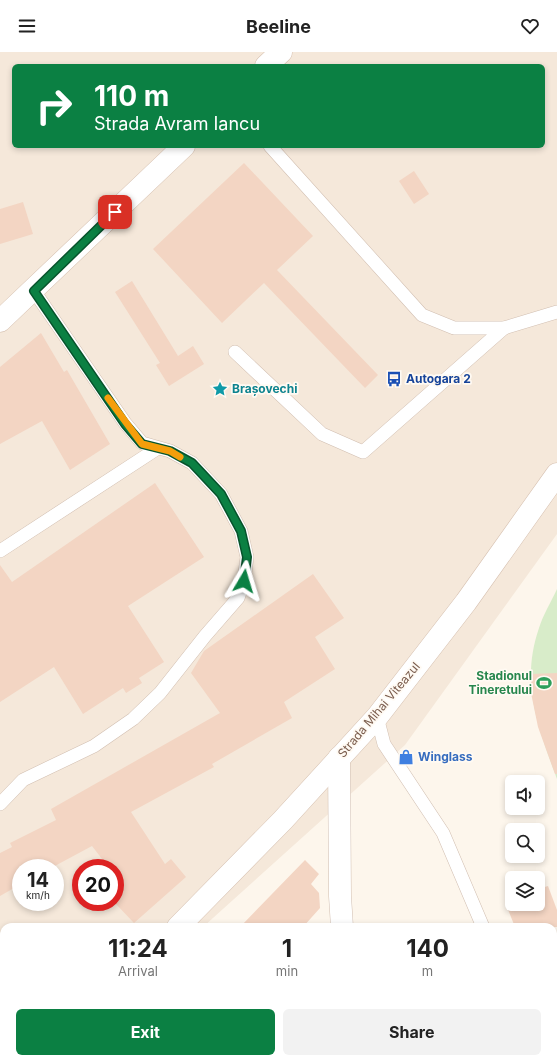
<!DOCTYPE html>
<meta charset="utf-8">
<style>
body{margin:0;font-family:Inter,sans-serif;background:#f2f2f2;color:#222;height:100vh;display:flex;flex-direction:column;font-size:15px;white-space:nowrap}
*{box-sizing:border-box;margin:0}
p{font-size:13px;color:#767676}
.icon{flex:none;width:22px;height:22px;fill:none;stroke:currentColor;stroke-width:2;stroke-linecap:round;stroke-linejoin:round}
.map{position:relative;flex:1;overflow:hidden}
.drawer{position:absolute;left:0px;top:871px;width:557px;height:140px;display:flex;flex-direction:column;background:#fff;border-radius:12px 12px 0 0;box-shadow:0 2px 6px #0003}
.drawer>*{flex:none}
.banner{position:absolute;left:12px;top:12px;width:533px;height:84px;border-radius:6px;box-shadow:0 2px 6px #0003;background:#0b8043;color:#fff;overflow:hidden}
.buttons{position:absolute;left:505px;top:723px;display:grid;gap:8px}
.buttons a{display:grid;place-items:center;width:40px;height:40px;border-radius:6px;background:#fff;box-shadow:0 2px 6px #0003;font-size:20px}
.speed{position:absolute;left:12px;top:807px;display:flex;gap:8px;font-size:20px;font-weight:700;text-align:center}
.speed>*{display:grid;place-content:center;width:52px;height:52px;border-radius:50%;background:#fff;box-shadow:0 2px 6px #0003;line-height:1}
.speed small{font-size:10px;font-weight:400}
.speed .limit{border:6px solid #d22;background:#fff;color:#111}
.pin{position:absolute;display:grid;place-items:center;width:34px;height:34px;color:#fff;margin:-17px;border-radius:8px;box-shadow:0 2px 6px #0006}
.me{position:absolute;width:44px;margin:-22px;rotate:7deg;stroke-linejoin:round;filter:drop-shadow(0 0 3px #0008)}
.turn{display:flex;align-items:center;gap:14px;height:84px;padding:0 16px;font-size:18px}
.turn .icon{width:52px;height:52px;stroke-width:2.5}
.turn b{display:block;font-size:28px;line-height:34px}
.eta{display:flex;justify-content:space-evenly;align-items:center;height:68px;text-align:center}
.eta b{font-size:24px;font-weight:700;line-height:28px}
.button{display:flex;gap:8px;margin-top:auto;padding:8px 16px}
.button a{flex:1;height:46px;border-radius:6px;background:#0b8043;color:#fff;font-size:16px;font-weight:700;line-height:46px;text-align:center}
.button a+a{background:#f2f2f2;color:#222}
header{display:flex;justify-content:space-between;align-items:center;height:52px;padding:0 16px;background:#fff;font-size:18px;font-weight:700}
.map>svg:first-child{display:block}
.residential{fill:#f5e8da;fill-rule:evenodd}
.green{fill:#d8ecc9}
.building{fill:#f3d5c3}
.lines{fill:none;stroke-linecap:round;stroke-linejoin:round}
.lane-casing{stroke:#d1beb0;stroke-width:14}
.street-casing{stroke:#d1beb0;stroke-width:23}
.secondary-casing{stroke:#d6c0b0;stroke-width:23}
.lane{stroke:#fff;stroke-width:13}
.street{stroke:#fff;stroke-width:22}
.secondary{stroke:#fff;stroke-width:22}
.route-casing{stroke:#07532c;stroke-width:10}
.route{stroke:#0b8043;stroke-width:7}
.slow{stroke:#f59e0b;stroke-width:7}
.labels{text-anchor:middle;stroke-width:3.5;stroke-linejoin:round;paint-order:stroke}
.transit-label{font-size:12px;font-weight:bold;fill:#164399;stroke:#fffaf3;text-anchor:start}
.culture-label{font-size:12px;font-weight:bold;fill:#0d838f;stroke:#fffaf3;text-anchor:start}
.leisure-label{font-size:12px;font-weight:bold;fill:#27864d;stroke:#fffaf3;text-anchor:end}
.street-label{font-size:12px;fill:#7a5c4d;stroke:#fffaf3}
.shop-label{font-size:12px;font-weight:bold;fill:#366cbe;stroke:#fffaf3;text-anchor:start}
</style>
<header><svg class="icon" aria-label="menu" viewBox="0 0 24 24"><path d="M4 6h16M4 12h16M4 18h16"/></svg>Beeline<svg class="icon" aria-label="heart" viewBox="0 0 24 24"><path d="M12 20l-8-8c-3-5 5-10 8-4 3-6 11-1 8 4z"/></svg></header>
<div class="map">
<svg width="557" height="1011" viewBox="0 0 557 1011">
<rect width="100%" height="100%" fill="#fdf6ec"/>
<g class="residential">
<path d="M0,0H557V482L405,693L203,875H4V1007H116L118,1011H0ZM14,14H543V94H14ZM21,816H55V850H21ZM81,816H115V850H81Z"/>
<polygon points="295,1007 381,1007 382,1011 291,1011"/>
</g>
<path class="green" d="M557,537V727C538,675 520,631 539,576C543,563 551,550 557,537Z"/>
<g class="building">
<polygon points="244,111 313,184 277,218 378,323 365,336 264,231 222,271 153,197"/>
<polygon points="414,119 429,142 414,152 399,129"/>
<polygon points="23,150 33,182 0,192 0,157"/>
<polygon points="132,229 178,304 193,294 204,312 169,334 156,313 160,311 115,240"/>
<polygon points="41,281 64,320 67,318 110,392 70,418 42,369 0,392 0,315"/>
<polygon points="155,431 204,505 128,554 164,610 139,626 142,631 126,641 123,636 83,662 54,615 0,650 0,513 12,530"/>
<polygon points="313,522 344,566 315,585 335,617 284,650 292,666 212,712 214,715 131,760 165,812 171,807 186,825 134,871 115,851 115,816 109,816 92,794 51,816 21,816 21,832 0,844 0,801 12,795 10,791 56,768 51,757 220,661 191,621 204,599"/>
<polygon points="557,621 557,722 555,722 538,675 531,641 531,622"/>
<polygon points="305,808 319,822 311,832 319,841 320,856 303,875 240,875"/>
<polygon points="548,834 557,858 557,875 515,875 505,850 512,847 512,852 538,852 538,837"/>
</g>
<g class="lines">
<g class="lane-casing">
<g id="lane">
<polyline points="270,94 422,263 454,276 504,276 557,260"/>
<polyline points="235,300 322,382 363,400 504,276"/>
<polyline points="0,499 158,396"/>
<polyline points="377,665 384,692 443,781 483,875"/>
<polyline points="0,752 23,728 94,694 133,667 160,641 205,584 238,546 244,529 247,505 241,479 221,442 192,411 170,399 142,391 125,371 34,239"/>
<polyline points="541,1007 543,1011"/>
</g>
</g>
<g class="street-casing">
<g id="street">
<polyline points="339,706 340,844 342,875"/>
<polyline points="366,1007 366,1011"/>
<polyline points="320,1011 321,1007"/>
</g>
</g>
<g class="secondary-casing">
<g id="secondary">
<polyline points="266,14 281,0"/>
<polyline points="0,269 184,94"/>
<polyline points="178,875 283,768 377,665 466,550 557,422"/>
<polyline points="36,1011 40,1007"/>
</g>
</g>
<use href="#lane" class="lane"/>
<use href="#street" class="street"/>
<use href="#secondary" class="secondary"/>
</g>
<g class="lines">
<g class="route-casing">
<polyline id="route" points="115,160 34,239 125,372 142,392 170,399 192,411 221,442 241,479 247,505 244,529"/>
</g>
<use href="#route" class="route"/>
<polyline class="slow" points="108,346 142,392 170,399 180,405"/>
</g>
<defs>
<g id="bus-bare" transform="scale(1.2)"><path d="M-5-6H5V4H4V6H2V4H-2V6H-4V4H-5ZM-3.5-4V0h7V-4ZM-3.5 1.2v1.5H-2V1.2ZM2 1.2v1.5H3.5V1.2Z" fill="#1a4fb4" stroke="#fffaf3" stroke-width="2.5" paint-order="stroke"/></g>
<g id="sight-bare" transform="scale(1.2)"><path d="M0-6L1.8-2.2L6-1.7L2.9 1.2L3.7 5.4L0 3.3L-3.7 5.4L-2.9 1.2L-6-1.7L-1.8-2.2Z" fill="#0f9aa8" stroke="#fffaf3" stroke-width="2.5" paint-order="stroke"/></g>
<g id="stadium-bare" transform="scale(1.2)"><path d="M0-5a6.5 5 0 1 0 0 10a6.5 5 0 1 0 0-10ZM-3.5-1.8h7v3.6h-7Z" fill="#2e9e5b" stroke="#fffaf3" stroke-width="2.5" paint-order="stroke"/></g>
<g id="shop-bare" transform="scale(1.2)"><path d="M-5-2.5h2.3a2.7 3.5 0 0 1 5.4 0H5L5.5 6h-11ZM-1.5-2.5h3a1.5 2.3 0 0 0-3 0Z" fill="#3f7fe0" stroke="#fffaf3" stroke-width="2.5" paint-order="stroke"/></g>
</defs>
<g fill-rule="evenodd">
<use href="#bus-bare" x="394" y="327"/>
<use href="#sight-bare" x="220" y="337"/>
<use href="#stadium-bare" x="544" y="631"/>
<use href="#shop-bare" x="406" y="705"/>
</g>
<g class="labels">
<g class="transit-label">
<text x="406" y="331">Autogara 2</text>
</g>
<g class="culture-label">
<text x="232" y="341">Brașovechi</text>
</g>
<g class="leisure-label">
<text x="532" y="628">Stadionul<tspan x="532" dy="14">Tineretului</tspan></text>
</g>
<g class="street-label">
<text transform="translate(379 658) rotate(-50)" y="4">Strada Mihai Viteazul</text>
</g>
<g class="shop-label">
<text x="418" y="709">Winglass</text>
</g>
</g>
</svg>
<div class="buttons">
<a><svg class="icon" aria-label="sound" viewBox="0 0 24 24"><path d="M4 9h4l5-4v14l-5-4H4zM17 9q2 3 0 6"/></svg></a>
<a><svg class="icon" aria-label="search" viewBox="0 0 24 24"><circle cx="10" cy="10" r="6"/><path d="M15 15l6 6"/></svg></a>
<a><svg class="icon" aria-label="layers" viewBox="0 0 24 24"><path d="M12 4l9 5-9 5-9-5zM3 14l9 5 9-5"/></svg></a>
</div>
<div class="speed"><div>14<small>km/h</small></div><div class="limit">20</div></div>
<div class="pin" style="left:115px;top:160px;background:#d93025"><svg class="icon" aria-label="arrive" viewBox="0 0 24 24"><path d="M6 21V4h12l-3 4 3 4H6"/></svg></div>
<svg class="me" style="left:244px;top:529px" viewBox="-20 -20 40 40"><path d="M0-17L14 15 0 8-14 15z" fill="#0b8043" stroke="#fff" stroke-width="4"/></svg>
<div class="banner">
<div class="turn"><svg class="icon" aria-label="right" viewBox="0 0 24 24"><path d="M7 20v-9h11M14 6l5 5-5 5"/></svg><div><b>110 m</b>Strada Avram Iancu</div></div>
</div>
<section class="drawer">
<div class="eta">
<div><b>11:24</b><p>Arrival</p></div>
<div><b>1</b><p>min</p></div>
<div><b>140</b><p>m</p></div>
</div>
<div class="button"><a>Exit</a><a>Share</a></div>
</section>
</div>
